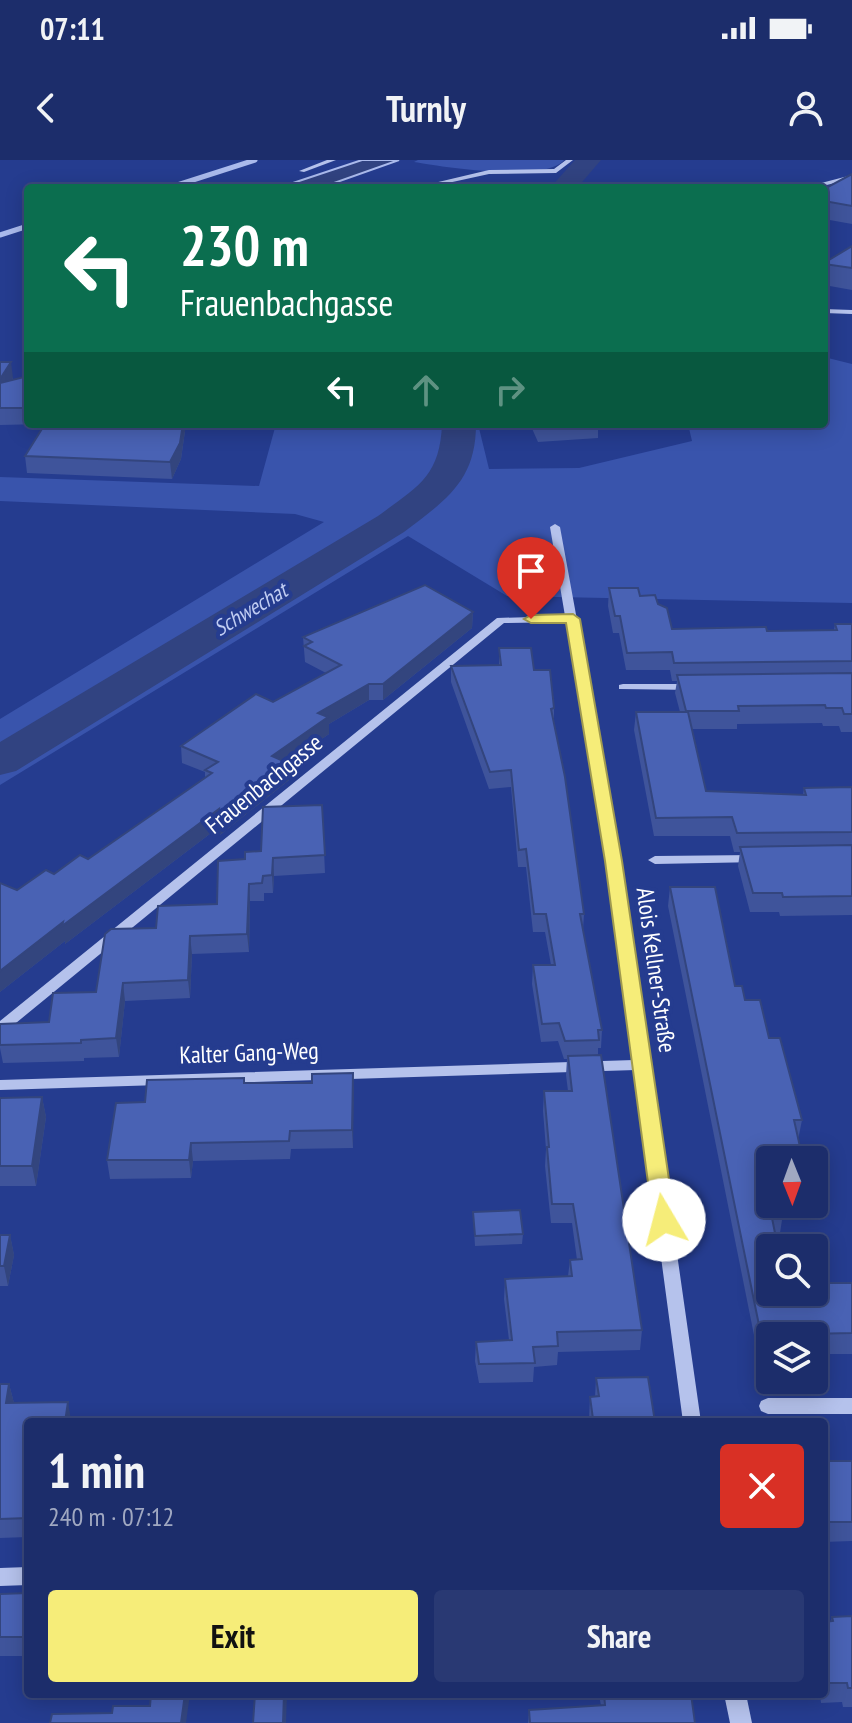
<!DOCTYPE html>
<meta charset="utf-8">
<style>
body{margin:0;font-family:"PT Sans Narrow",sans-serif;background:#293973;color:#f1f3f6;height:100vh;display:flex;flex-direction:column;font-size:30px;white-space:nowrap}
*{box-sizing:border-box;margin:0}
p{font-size:26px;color:#a0a8c1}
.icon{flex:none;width:44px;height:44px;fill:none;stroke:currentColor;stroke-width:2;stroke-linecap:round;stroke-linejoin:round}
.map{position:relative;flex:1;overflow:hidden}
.drawer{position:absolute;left:24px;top:1258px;width:804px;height:280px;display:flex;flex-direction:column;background:#1c2d6b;border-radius:8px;box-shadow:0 4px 20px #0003,0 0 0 2px #3a497e}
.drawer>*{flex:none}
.top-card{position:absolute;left:24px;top:24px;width:804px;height:244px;border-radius:8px;box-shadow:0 4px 20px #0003,0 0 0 2px #3a497e;background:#0b6e4f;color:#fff;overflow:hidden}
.needle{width:52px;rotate:179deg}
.controls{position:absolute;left:756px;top:986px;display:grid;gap:16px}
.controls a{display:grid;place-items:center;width:72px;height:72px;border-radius:8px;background:#1c2d6b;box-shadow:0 4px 20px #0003,0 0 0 2px #3a497e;font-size:40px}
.pin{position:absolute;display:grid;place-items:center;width:68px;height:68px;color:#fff;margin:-82px -34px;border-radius:50% 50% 50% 0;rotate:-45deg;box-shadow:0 0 8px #0007}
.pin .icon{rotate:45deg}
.me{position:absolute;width:88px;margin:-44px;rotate:352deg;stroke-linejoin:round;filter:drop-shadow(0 0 6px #0008)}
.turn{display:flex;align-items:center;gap:28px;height:168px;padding:0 24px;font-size:36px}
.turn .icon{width:104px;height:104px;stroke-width:2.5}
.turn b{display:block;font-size:56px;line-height:68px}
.lanes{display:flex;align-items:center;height:76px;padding:0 24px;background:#0003;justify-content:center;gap:40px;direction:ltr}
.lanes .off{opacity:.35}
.round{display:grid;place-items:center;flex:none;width:84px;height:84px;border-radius:8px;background:#293973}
.summary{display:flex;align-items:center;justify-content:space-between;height:136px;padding:0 24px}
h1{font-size:48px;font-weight:600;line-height:60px}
.action{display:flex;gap:16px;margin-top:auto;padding:16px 24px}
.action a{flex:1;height:92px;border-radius:8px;background:#f6ed79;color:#111;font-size:32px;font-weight:600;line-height:92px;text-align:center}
.action a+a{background:#293973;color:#f1f3f6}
.status{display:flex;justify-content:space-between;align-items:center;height:56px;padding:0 40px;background:#1c2d6b;direction:ltr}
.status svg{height:22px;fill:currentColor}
header{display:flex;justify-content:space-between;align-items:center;height:104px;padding:0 24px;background:#1c2d6b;font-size:36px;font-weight:600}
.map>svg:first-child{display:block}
.green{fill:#3954ac}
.water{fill:#314381;stroke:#aabaec;stroke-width:2}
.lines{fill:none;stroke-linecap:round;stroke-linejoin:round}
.stream{stroke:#aabaec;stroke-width:5}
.river{fill:#314381;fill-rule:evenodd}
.minor{fill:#b5c2ec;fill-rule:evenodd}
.wall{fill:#3f549b}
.shaded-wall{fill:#33457e}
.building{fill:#4962b4;stroke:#33457e;stroke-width:2}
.route{fill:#f6ed79;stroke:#a09a4f;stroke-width:2}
.labels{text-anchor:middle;stroke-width:8;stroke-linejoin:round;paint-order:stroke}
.far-water-label{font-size:22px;font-style:italic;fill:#c1cdf3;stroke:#253c8f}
.street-label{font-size:24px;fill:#fff;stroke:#253c8f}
</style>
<div class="status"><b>07:11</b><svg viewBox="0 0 49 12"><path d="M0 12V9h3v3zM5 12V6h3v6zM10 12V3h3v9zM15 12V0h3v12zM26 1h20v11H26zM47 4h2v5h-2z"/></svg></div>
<header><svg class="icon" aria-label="back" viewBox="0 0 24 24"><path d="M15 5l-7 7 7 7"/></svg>Turnly<svg class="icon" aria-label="person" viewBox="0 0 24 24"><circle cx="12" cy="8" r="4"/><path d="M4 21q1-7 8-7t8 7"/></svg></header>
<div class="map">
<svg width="852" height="1563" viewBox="0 0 852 1563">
<rect width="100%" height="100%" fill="#253c8f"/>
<g class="green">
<path d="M418,0H564C545,23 443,7 414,2Z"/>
<polygon points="824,197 852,204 852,443 507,436 408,376 0,625 0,559 324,362 295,354 0,341 0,317 259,326 276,264 478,264 489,309 579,308 692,281 688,264 824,264"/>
</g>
<polygon class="water" points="362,0 399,0 320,28 278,28"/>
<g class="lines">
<g class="stream">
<polyline points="168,28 255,0"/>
<polyline points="0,75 28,66"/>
</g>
<g class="river">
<polygon points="575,0 601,0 577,28 550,28"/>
<path d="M442,264H476C476,321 446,340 404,372L16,611L0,615V582L378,356C417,327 440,317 442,264Z"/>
</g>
<g class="minor">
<polygon points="327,0 336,0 304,12 299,11"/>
<polygon points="566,0 573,0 556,13 489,14 425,28 413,28 489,10 554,9"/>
<polygon points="852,15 852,19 814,28 802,28"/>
<polygon points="824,149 852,150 852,154 824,153"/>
<polygon points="555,364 560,367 621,701 701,1262 683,1262 636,910 0,930 0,920 634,900 607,701 566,462 504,463 5,872 0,874 0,861 497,458 565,456 550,367"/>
<polygon points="623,524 695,524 701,527 695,530 619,529 619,525"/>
<polygon points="755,695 762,699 760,702 655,704 648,700 655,696"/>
<polygon points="768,1238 852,1238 852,1254 768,1254 761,1251 759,1246 761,1241"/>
<polygon points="28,1407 28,1425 0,1426 0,1408"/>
<polygon points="724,1534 746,1534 752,1563 730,1563"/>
</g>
</g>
<g class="wall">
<polygon points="852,14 852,64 824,59 824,29"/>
<polygon points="852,86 852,130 824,125 824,103"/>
<polygon points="0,202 13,218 12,220 28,216 28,264 186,264 181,299 172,319 27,313 25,296 45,264 0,265"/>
<polygon points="530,264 604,264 598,264 598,278 538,282"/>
<polygon points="609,428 640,436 658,444 672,469 767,471 834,470 835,464 852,464 852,572 841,572 839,566 823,566 822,563 737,564 737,569 692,569 706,631 803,635 804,628 852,627 852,755 780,756 779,752 750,752 738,706 740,692 734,692 730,676 654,676 634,570 636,552 680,552 675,533 677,521 672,521 670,510 626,510 619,473 613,473 608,446"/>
<polygon points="473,452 472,468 383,540 369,540 329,564 329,574 287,603 289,620 220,675 219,667 65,784 65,781 0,832 0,723 17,730 88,699 205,618 205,612 182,603 181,586 273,542 326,513 305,502 303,477"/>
<polygon points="499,488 534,510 554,548 554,562 584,754 583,770 602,870 601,888 598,888 598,895 642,1170 640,1190 558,1192 557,1205 534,1207 533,1222 479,1223 475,1201 476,1182 509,1180 504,1139 505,1119 568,1116 570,1100 577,1100 572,1063 551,1063 545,1006 546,989 543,951 544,931 568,931 566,915 567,899 564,899 558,881 541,882 532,824 533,805 551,805 545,772 533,772 526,707 518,707 511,627 489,629 451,522 451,506 499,505"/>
<polygon points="322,645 325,713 274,716 273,733 264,733 264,741 250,741 249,792 192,794 190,838 125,841 119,897 84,898 84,901 3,903 0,888 0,864 49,862 96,832 156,768 217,744 245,699 261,691"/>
<polygon points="670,727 769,878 802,960 798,980 770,1044 812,1044 809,1060 782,1060 780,1073 775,1073 770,1132 852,1123 852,1194 814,1194 814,1176 770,1176 770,1195 758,1195 668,746"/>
<polygon points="353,913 353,988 291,989 290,999 193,1001 191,1018 110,1019 107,1000 145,942 244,918 245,923 312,923"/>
<polygon points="42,937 46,957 36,1026 0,1026 0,938"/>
<polygon points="473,1052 523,1074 522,1084 475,1086"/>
<polygon points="0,1075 10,1075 14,1095 8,1126 0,1126"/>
<polygon points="596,1218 655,1262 589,1259 590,1237 595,1237"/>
<polygon points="0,1224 9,1224 14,1243 71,1260 71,1262 28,1262 28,1377 0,1378"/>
<polygon points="824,1301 852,1301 852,1381 824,1382"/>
<polygon points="28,1433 28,1496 0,1496 0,1434"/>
<polygon points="852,1456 852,1547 843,1547 842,1542 821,1543 820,1534 824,1534 824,1462 831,1461 832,1457"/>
<polygon points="599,1534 691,1534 695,1563 528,1563 529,1550 601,1546"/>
</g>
<g class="shaded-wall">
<polygon points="11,202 13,218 0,239 0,219"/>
<polygon points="183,264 186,264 181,299 172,319 170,302"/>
<polygon points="473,452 472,468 383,540 383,524"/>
<polygon points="369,524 369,540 329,564 329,574 273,613 272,596 318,553"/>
<polygon points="288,603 289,620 220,675 219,667 65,784 65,781 0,832 0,811 63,762 219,649"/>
<polygon points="273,698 274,716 273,733 272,715"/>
<polygon points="249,724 250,741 249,792 247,774"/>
<polygon points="190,776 192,794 190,838 188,820"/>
<polygon points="123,823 125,841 119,897 116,878"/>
<polygon points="353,913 354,931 353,988 352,970"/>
<polygon points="42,937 46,957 36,1026 32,1006"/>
<polygon points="191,983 193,1001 191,1018 189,1000"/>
<polygon points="10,1075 14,1095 8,1126 4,1106"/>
<polygon points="9,1224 14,1243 6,1243"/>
<polygon points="68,1242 71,1260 71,1262 65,1262"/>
<polygon points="185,1534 190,1534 186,1563 181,1563"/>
<polygon points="284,1534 287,1534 286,1563 283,1563"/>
</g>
<g class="building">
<polygon points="852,14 852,46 824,41 824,29"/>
<polygon points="852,86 852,108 824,104 824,103"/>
<polygon points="0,202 11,202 0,219"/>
<polygon points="28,216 28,248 0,248 0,223"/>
<polygon points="45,264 183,264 180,283 170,302 25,296"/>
<polygon points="425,425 473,452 383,524 369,524 318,553 328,557 272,596 288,603 218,658 219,649 62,766 63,762 0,811 0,723 17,730 46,710 54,714 80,695 88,699 212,613 205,610 218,602 181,586 256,534 273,542 341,505 304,486 312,482 303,477"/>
<polygon points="609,428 638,428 640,436 655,435 658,444 667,448 672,469 766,467 767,471 837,470 835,464 852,464 852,501 674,503 672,492 627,493 620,456 615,456"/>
<polygon points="499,488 531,488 534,510 550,510 554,548 551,549 565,617 584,754 580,754 602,870 598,870 599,880 565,881 559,863 542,864 533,805 555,805 546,754 534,754 526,689 519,690 511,610 490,612 451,506 501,505"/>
<polygon points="852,513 852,554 844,554 842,548 826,548 825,545 738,546 739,551 686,551 677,515"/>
<polygon points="636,552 688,552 706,631 806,635 804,628 852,627 852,672 737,673 732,657 656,658"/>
<polygon points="322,645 325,695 273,698 272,715 263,716 262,723 249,724 247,774 190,776 188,820 123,823 116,878 81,880 81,883 0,885 0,864 49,862 53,833 96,832 105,774 111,769 156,768 158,746 217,744 218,701 245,699 245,692 261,691 263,647"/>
<polygon points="852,685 852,736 783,737 782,733 753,733 740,687"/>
<polygon points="670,727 715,727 735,826 742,826 745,840 760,840 769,878 780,878 802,960 794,960 803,1000 770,1000 770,1044 782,1044 784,1053 771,1053 778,1088 770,1088 770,1132 814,1132 814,1123 852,1123 852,1173 761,1175"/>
<polygon points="601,895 642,1170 557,1172 558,1186 533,1187 535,1203 479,1204 476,1182 512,1180 505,1119 572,1116 570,1100 582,1099 573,1044 552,1044 547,987 549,987 544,931 572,931 568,896"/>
<polygon points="353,913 352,970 290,971 289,981 191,983 189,1000 107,1000 116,943 145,942 147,920 244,918 244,923 312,923 312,914"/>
<polygon points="42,937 32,1006 0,1006 0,938"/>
<polygon points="520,1050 523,1074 475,1076 473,1052"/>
<polygon points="0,1075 10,1075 4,1106 0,1106"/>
<polygon points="648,1217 655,1262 539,1262 593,1259 590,1237 599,1236 596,1218"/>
<polygon points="0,1224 9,1224 6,1243 68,1242 65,1262 28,1262 28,1358 0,1359"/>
<rect x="824" y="1301" width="28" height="61"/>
<polygon points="28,1433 28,1477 0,1477 0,1434"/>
<polygon points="852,1456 852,1528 848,1528 847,1523 826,1523 824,1511 824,1462 833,1461 832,1457"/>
<polygon points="151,1534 185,1534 181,1563 50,1563 52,1554 112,1553 113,1546 150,1546"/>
<polygon points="255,1534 284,1534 283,1563 253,1563"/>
<polygon points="604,1534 691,1534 695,1563 530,1563 529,1550 605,1545"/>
</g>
<polygon class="route" points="573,454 580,459 622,701 675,1060 672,1066 657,1066 653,1060 605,701 566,463 531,463 524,459 531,455"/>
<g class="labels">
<g class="far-water-label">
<text transform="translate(250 449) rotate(-31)" y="8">Schwechat</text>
</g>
<g class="street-label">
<text transform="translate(264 624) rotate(-39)" y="8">Frauenbachgasse</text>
<text transform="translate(656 810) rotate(82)" y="8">Alois Kellner-Straße</text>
<text transform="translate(249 893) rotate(-2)" y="8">Kalter Gang-Weg</text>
</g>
</g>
</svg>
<div class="controls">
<a><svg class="needle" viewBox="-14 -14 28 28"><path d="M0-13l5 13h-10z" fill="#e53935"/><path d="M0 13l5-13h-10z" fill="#a0a8c1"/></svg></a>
<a><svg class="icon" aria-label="search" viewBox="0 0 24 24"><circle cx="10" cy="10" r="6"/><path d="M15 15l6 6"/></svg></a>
<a><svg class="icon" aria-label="layers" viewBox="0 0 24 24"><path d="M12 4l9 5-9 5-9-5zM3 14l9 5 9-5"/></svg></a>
</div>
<div class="pin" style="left:531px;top:459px;background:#d93025"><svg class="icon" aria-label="arrive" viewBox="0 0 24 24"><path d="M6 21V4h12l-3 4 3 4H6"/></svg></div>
<svg class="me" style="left:664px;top:1060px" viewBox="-20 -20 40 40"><circle r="19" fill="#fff"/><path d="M0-13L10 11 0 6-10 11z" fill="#f6ed79"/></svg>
<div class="top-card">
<div class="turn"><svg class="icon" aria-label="left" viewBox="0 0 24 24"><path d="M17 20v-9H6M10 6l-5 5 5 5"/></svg><div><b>230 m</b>Frauenbachgasse</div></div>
<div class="lanes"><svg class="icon" aria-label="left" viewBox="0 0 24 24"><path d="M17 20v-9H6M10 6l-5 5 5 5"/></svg><svg class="icon off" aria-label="ahead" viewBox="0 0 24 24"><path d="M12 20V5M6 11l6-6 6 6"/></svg><svg class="icon off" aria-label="right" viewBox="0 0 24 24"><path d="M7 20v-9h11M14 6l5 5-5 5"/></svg></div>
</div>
<section class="drawer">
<div class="summary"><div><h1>1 min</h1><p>240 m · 07:12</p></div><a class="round" style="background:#d93025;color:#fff"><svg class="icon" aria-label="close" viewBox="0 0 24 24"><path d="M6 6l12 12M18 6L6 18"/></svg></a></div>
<div class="action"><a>Exit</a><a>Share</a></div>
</section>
</div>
